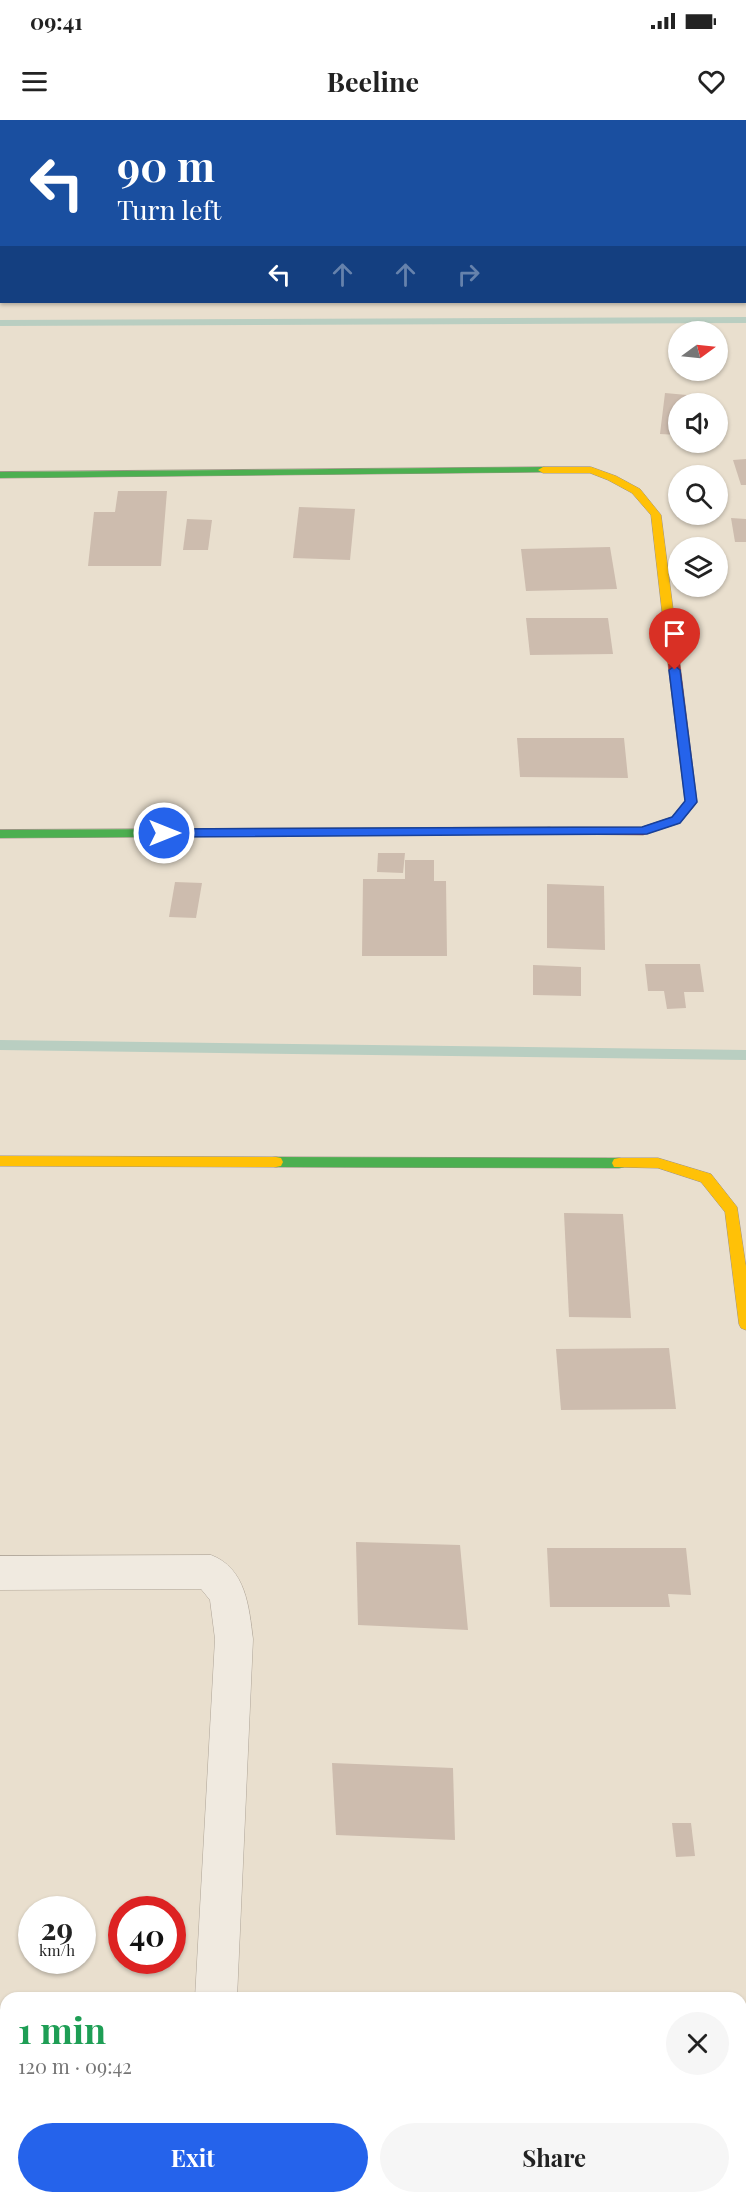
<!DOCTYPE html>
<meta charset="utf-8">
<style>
body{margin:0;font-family:"Playfair Display",serif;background:#f6f6f6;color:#222;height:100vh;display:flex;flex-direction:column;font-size:22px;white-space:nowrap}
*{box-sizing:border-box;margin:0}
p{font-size:20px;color:#767676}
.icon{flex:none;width:33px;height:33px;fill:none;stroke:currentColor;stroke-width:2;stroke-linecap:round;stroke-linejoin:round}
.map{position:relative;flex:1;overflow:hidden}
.drawer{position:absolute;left:0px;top:1872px;width:747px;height:212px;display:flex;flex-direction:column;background:#fff;border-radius:18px 18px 0 0;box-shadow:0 2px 4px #0004}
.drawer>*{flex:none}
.hud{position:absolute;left:0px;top:0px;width:747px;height:183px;box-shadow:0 2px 4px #0004;background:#1a4fa0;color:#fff;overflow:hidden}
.needle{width:39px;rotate:75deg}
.fabs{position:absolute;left:668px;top:201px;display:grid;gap:12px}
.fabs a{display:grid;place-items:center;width:60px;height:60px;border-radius:50%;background:#fff;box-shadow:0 2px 4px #0004;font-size:30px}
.speed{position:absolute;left:18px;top:1776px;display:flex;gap:12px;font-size:30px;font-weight:700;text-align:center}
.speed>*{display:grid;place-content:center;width:78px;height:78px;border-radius:50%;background:#fff;box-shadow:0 2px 4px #0004;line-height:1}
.speed small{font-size:15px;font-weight:400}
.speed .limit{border:9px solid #d22;background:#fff;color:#111}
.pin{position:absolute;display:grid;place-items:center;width:51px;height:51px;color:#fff;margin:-62px -26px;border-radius:50% 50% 50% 0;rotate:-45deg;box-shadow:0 0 6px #0007}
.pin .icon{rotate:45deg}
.me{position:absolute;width:66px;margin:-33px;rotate:90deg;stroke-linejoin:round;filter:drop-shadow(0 0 4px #0008)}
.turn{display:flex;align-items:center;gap:21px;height:126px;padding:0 18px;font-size:27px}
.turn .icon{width:78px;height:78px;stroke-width:2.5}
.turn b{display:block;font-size:42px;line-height:51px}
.lanes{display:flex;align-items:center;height:57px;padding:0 18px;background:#0003;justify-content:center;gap:30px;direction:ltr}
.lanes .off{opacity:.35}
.round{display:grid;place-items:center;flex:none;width:63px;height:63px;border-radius:32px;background:#f6f6f6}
.head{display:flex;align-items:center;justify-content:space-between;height:102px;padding:0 18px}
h1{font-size:36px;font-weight:700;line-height:45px;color:#1e9e55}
.cta{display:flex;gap:12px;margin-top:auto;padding:12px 18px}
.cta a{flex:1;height:69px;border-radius:36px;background:#2563eb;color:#fff;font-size:24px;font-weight:700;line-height:69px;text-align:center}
.cta a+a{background:#f6f6f6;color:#222}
.status{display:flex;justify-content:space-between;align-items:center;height:42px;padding:0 30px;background:#fff;direction:ltr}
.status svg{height:16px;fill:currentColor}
header{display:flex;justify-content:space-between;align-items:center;height:78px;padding:0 18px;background:#fff;font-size:27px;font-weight:700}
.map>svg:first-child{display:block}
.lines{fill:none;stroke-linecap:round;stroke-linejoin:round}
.stream{fill:#b9cec1;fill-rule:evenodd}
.building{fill:#cdbcae}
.street-casing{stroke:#aea497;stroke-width:1}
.fast-casing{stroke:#9e9386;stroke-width:1}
.slow-casing{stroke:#9e9386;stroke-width:1}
.jam-casing{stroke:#9e9386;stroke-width:1}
.street{fill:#f0eae0;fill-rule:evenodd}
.fast{fill:#4caf50;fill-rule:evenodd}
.slow{fill:#ffc107;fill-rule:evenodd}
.jam{fill:#c62828;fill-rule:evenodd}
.route{fill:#2563eb;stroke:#184099;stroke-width:1.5}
</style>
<div class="status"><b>09:41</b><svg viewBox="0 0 49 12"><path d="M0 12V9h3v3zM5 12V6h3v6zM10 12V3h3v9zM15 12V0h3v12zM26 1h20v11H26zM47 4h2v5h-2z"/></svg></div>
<header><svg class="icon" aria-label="menu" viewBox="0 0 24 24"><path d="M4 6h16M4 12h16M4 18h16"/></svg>Beeline<svg class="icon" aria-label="heart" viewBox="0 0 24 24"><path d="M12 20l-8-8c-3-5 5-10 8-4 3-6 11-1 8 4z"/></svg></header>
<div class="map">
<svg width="746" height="2083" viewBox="0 0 746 2083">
<rect width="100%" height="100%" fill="#e9dfce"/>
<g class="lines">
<g class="stream">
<polygon points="746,197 746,203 0,206 0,200"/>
<polygon points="0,920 746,930 746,940 0,930"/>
</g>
</g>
<g class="building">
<polygon points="665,273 709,277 709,284 678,284 678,315 660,314"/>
<polygon points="746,339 746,365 741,365 733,340"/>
<polygon points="118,371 167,371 161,446 88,446 94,392 115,392"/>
<polygon points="299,387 355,389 350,440 293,438"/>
<polygon points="731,398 746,399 746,422 735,422"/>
<polygon points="187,399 212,400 208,430 183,430"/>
<polygon points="610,427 617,469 526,471 521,429"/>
<polygon points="526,498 608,498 613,534 530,535"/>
<polygon points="517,618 624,618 628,658 520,657"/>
<polygon points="378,733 405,733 403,753 377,752"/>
<polygon points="405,740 434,740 434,761 446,761 447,836 362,836 363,759 405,759"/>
<polygon points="175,762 202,763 196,798 169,797"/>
<polygon points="547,764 604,766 605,830 547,828"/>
<polygon points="645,844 700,844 704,872 684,872 686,888 667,889 664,871 648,871"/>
<polygon points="533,845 581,847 581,876 533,875"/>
<polygon points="564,1093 623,1094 631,1198 569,1197"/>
<polygon points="669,1228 676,1289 561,1290 556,1229"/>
<polygon points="356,1422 460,1425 468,1510 358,1505"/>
<polygon points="547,1428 686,1428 691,1475 668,1474 670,1487 550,1487"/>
<polygon points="332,1643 453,1648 455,1720 336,1715"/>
<polygon points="672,1703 691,1703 695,1736 676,1737"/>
<polygon points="592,2078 714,2078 715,2083 592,2083"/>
</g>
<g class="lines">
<g class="street-casing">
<g id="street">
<rect x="573" y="0" width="20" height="2"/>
<rect x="0" y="151" width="2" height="14"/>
<path d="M211,1435C246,1448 249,1487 253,1519L237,1878H195L215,1519L210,1480L201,1469L0,1470V1436Z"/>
<polygon points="183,2078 228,2078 229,2083 183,2083"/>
</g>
</g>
<g class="fast-casing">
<g id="fast">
<polygon points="543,347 547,348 547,352 0,358 0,352"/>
<polygon points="549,707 553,708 555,711 553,714 0,718 0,710"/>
<polygon points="276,1037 619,1038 624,1039 626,1043 624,1047 619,1048 276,1047 271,1046 269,1042 271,1038"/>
</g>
</g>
<g class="slow-casing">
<g id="slow">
<polygon points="591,347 616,356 640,369 661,395 680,544 678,546 674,547 668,544 651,395 632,373 608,360 590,353 543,353 538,350 543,347"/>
<polygon points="0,1036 276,1037 281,1038 283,1042 281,1046 276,1047 0,1046"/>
<polygon points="619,1038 658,1038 711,1054 737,1087 746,1147 746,1210 741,1208 739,1204 725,1092 701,1062 658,1048 614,1047 612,1043 614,1039"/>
</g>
</g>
<g class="jam-casing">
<polygon id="jam" points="674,541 680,544 697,682 695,685 680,703 643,715 545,714 543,711 545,708 549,707 642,707 672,697 685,681 668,544"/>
</g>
<use href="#street" class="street"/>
<use href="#fast" class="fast"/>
<use href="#slow" class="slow"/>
<use href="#jam" class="jam"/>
</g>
<polygon class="route" points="675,546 680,550 697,682 680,703 647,714 164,717 158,713 164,709 642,707 672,697 685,681 669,550"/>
</svg>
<div class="fabs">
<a><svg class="needle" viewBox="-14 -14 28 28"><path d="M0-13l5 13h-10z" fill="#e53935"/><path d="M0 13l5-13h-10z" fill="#767676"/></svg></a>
<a><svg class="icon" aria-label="sound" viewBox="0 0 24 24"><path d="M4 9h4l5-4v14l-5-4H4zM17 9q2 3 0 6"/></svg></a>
<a><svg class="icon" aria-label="search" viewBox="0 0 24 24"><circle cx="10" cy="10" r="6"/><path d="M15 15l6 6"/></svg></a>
<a><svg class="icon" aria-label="layers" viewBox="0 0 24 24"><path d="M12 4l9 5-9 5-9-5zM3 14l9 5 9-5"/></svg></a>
</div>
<div class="speed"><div>29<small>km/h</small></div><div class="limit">40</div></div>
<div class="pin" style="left:675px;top:550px;background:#d93025"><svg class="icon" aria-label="arrive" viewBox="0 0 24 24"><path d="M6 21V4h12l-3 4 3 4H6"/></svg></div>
<svg class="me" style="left:164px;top:713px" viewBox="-20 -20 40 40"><circle r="17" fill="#2563eb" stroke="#fff" stroke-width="3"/><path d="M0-11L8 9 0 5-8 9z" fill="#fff"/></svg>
<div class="hud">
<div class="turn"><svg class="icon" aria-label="left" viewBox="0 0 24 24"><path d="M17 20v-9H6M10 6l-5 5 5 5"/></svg><div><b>90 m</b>Turn left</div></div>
<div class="lanes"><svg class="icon" aria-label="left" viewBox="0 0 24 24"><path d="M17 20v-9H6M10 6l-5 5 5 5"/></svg><svg class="icon off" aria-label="ahead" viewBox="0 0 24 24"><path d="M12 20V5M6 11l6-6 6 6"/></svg><svg class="icon off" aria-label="ahead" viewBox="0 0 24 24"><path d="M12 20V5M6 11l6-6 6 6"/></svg><svg class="icon off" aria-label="right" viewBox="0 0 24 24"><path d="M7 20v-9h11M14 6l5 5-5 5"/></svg></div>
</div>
<section class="drawer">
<div class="head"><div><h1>1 min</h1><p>120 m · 09:42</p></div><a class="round"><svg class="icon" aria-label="close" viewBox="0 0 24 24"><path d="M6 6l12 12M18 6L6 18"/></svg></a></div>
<div class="cta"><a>Exit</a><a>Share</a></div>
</section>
</div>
